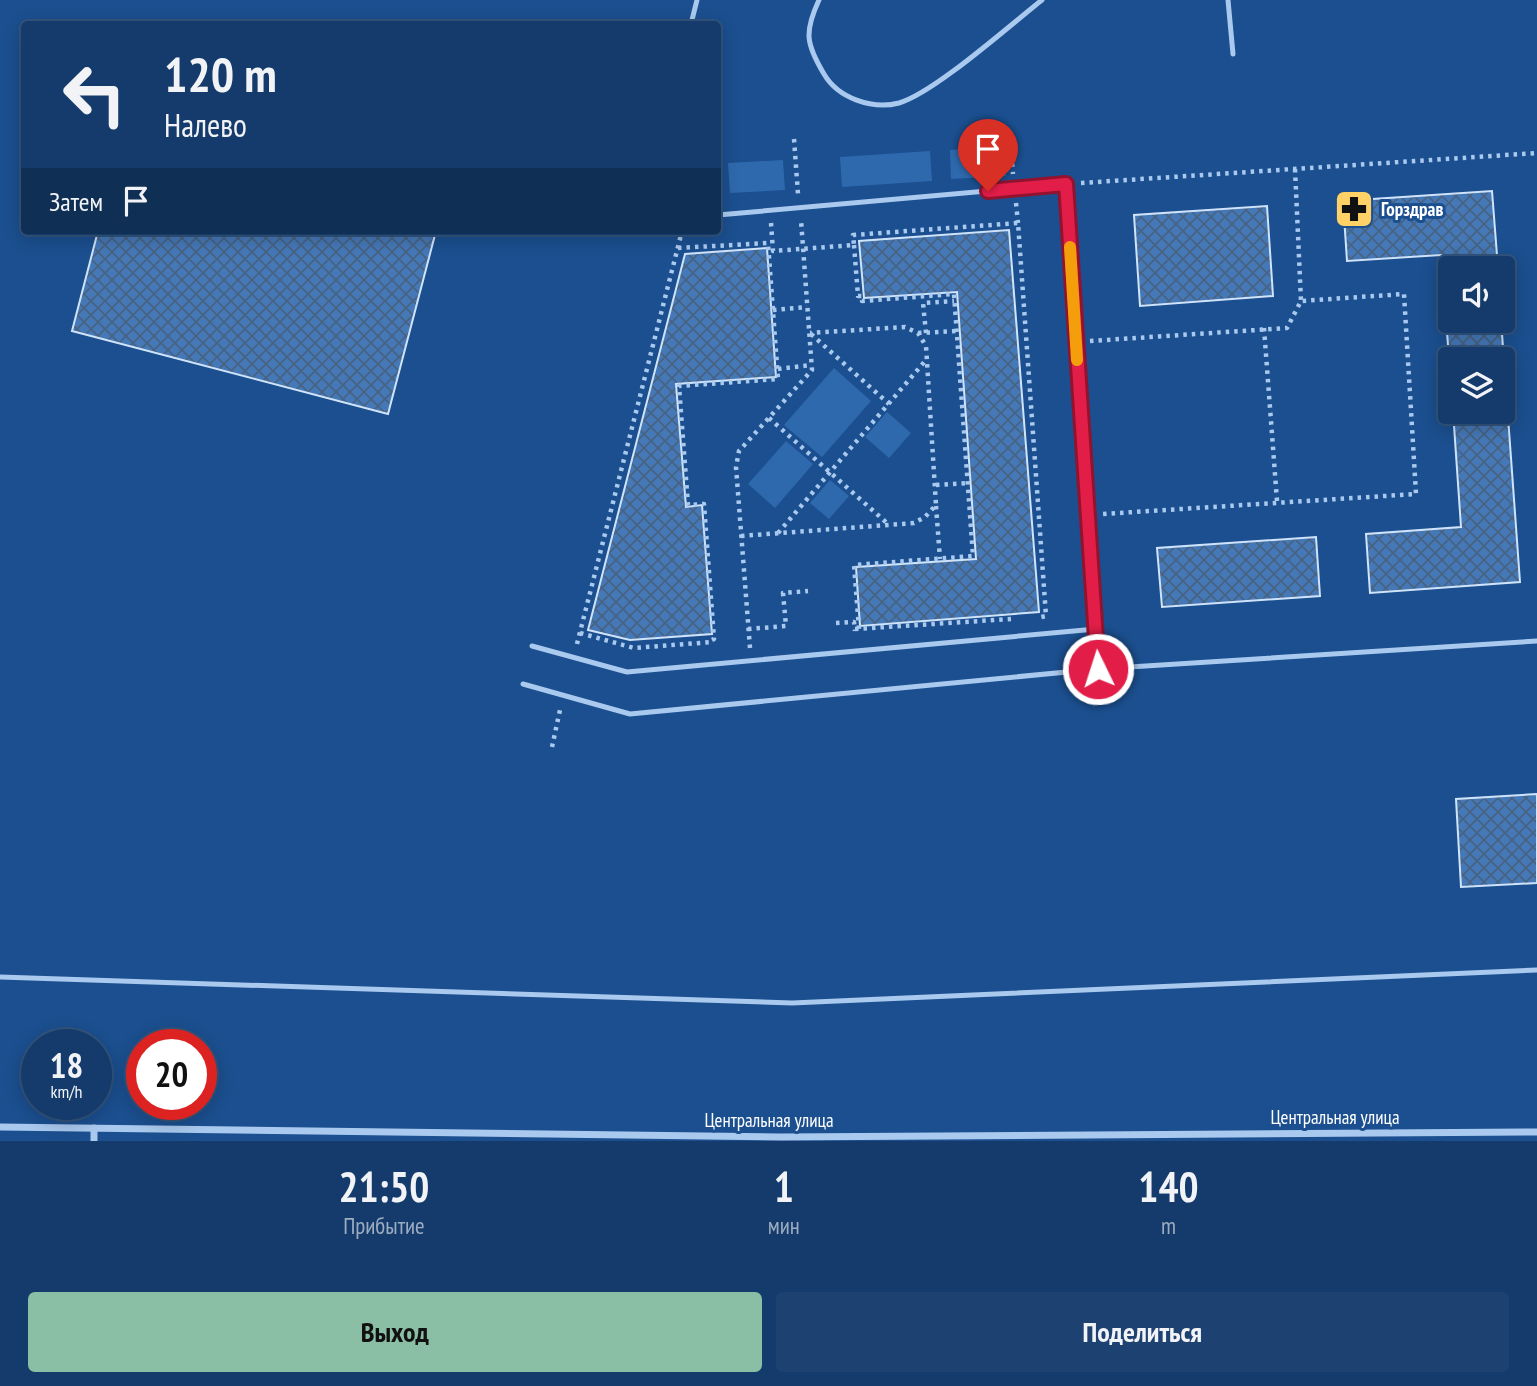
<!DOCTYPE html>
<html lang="ru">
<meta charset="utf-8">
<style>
body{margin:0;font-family:"PT Sans Narrow",sans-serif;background:#1d4271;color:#f1f3f6;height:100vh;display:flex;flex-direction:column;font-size:26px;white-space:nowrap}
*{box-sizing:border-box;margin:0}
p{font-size:23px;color:#9dadc1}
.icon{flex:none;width:38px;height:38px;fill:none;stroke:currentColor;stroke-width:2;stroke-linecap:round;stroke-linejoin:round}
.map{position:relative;height:1141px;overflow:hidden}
.panel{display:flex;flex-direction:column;background:#143b6b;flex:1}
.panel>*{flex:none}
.hud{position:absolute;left:21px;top:21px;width:700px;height:214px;border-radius:7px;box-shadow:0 4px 18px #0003,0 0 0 2px #33557e;background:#143b6b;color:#f1f3f6;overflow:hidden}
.controls{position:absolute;left:1438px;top:256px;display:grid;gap:14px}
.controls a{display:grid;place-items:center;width:77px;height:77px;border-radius:7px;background:#143b6b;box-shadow:0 4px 18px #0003,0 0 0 2px #33557e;font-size:35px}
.speed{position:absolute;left:21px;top:1029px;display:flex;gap:14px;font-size:35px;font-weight:700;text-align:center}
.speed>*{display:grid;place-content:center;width:91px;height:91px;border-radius:50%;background:#143b6b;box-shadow:0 4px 18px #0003,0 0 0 2px #33557e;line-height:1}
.speed small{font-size:18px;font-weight:400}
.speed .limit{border:10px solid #d22;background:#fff;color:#111}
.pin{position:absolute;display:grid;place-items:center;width:60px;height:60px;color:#fff;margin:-72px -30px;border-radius:50% 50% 50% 0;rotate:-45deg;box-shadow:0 0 7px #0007}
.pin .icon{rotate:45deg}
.me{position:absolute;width:77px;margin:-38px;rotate:356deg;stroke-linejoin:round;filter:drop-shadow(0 0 5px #0008)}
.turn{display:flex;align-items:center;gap:24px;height:147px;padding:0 28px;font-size:32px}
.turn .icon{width:91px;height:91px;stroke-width:2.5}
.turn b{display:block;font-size:49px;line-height:60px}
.then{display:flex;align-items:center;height:66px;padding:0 28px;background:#0003;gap:14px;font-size:26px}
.eta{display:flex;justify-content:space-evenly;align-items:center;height:119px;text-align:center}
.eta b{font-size:42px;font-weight:700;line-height:49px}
.primary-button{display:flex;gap:14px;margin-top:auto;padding:14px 28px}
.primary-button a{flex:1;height:80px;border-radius:7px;background:#8abfa5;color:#111;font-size:28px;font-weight:700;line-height:80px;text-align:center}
.primary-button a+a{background:#1d4271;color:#f1f3f6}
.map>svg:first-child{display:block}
.park{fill:#2e69ad}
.building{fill:url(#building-cross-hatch);stroke:#cfe3fa;stroke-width:2}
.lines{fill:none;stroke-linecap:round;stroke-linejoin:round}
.path{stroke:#a9c9ee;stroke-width:4.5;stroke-dasharray:3.5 5;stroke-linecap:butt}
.service{stroke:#a9c9ee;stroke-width:5}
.minor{stroke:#a9c9ee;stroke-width:7}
.route-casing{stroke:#92132f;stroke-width:18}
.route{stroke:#e11d48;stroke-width:12}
.slow{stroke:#f59e0b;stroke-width:12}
.labels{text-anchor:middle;stroke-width:6;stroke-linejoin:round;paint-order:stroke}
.poi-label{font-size:19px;font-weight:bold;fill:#fff;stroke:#1b4f8f;text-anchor:start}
.street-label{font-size:19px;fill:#fff;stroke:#1b4f8f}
</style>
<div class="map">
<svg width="1537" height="1141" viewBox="0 0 1537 1141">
<defs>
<pattern id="building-cross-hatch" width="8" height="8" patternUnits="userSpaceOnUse" patternTransform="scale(1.75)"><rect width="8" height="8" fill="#4478b7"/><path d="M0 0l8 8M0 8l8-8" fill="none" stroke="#486282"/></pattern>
</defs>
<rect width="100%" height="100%" fill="#1b4f8f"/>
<g class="park">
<polygon points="1004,147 1006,176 951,179 950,150"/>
<polygon points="930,151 932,181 842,187 840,157"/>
<polygon points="783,160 785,190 730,193 728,163"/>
<polygon points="834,368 871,401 822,457 784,425"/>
<polygon points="887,412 911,433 889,458 865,437"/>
<polygon points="786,441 813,464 775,508 748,484"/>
<polygon points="830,480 849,496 829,519 810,503"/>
</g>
<g class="building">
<polygon points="1492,191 1498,268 1451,268 1451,320 1501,320 1520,582 1370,593 1366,534 1461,527 1453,411 1503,411 1503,359 1451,359 1451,384 1441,255 1347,261 1343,201"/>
<polygon points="1267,206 1273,296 1140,306 1134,215"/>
<polygon points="1009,230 1039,612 860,626 856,567 976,559 957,292 864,298 859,241"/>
<polygon points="98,231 436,231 388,414 72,331"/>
<polygon points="767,248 776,377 676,384 686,507 702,505 712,634 630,640 588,630 685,254"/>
<polygon points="1316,537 1320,596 1162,607 1157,548"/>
<polygon points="1537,794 1537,883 1461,887 1456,799"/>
</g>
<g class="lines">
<g class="path">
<polyline points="1010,138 1013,174"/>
<polyline points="794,139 798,194"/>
<polyline points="1295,169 1301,301"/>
<polyline points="1081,183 1537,153"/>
<polyline points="1016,203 1018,223"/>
<polyline points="771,223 773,251 854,245 853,235 1018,223 1046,616 1041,617"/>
<polyline points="854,245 858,296 862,296 862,301 954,294 973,556 854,565 859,629"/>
<polyline points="678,248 768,243"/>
<polyline points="773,310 807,307"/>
<polyline points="1264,328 1277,501"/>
<polyline points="918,333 957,331"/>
<polyline points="926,333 923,303 954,301"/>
<polyline points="811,334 889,404"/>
<polyline points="1090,341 1287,328 1301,301 1404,294 1416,494 1103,514"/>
<polyline points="778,369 811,365"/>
<polyline points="769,418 888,524"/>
<polyline points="936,485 968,483"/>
<polyline points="936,506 940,559"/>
<polyline points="778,533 926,360"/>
<polyline points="741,536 914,523 925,517 936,505 926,346 918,333 905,327 810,333"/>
<polyline points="836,623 854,622 855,631"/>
<polyline points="748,629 786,626 783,593 808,591"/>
<polyline points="855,629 1011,619"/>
<polyline points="580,633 634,648 712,642"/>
<polyline points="712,640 714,639 704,504 688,505 679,386 778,379 768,243"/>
<polyline points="577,644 682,231"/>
<polyline points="750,648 736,467 739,451 812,370 801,220"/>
<polyline points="552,747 560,710"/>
</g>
<g class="service">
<path d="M819,0C804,32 806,44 824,74C838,98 872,110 899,103C934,93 1010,25 1042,0"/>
<polyline points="1228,0 1233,54"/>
<polyline points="691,24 697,0"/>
<polyline points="718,215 1066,184 1098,669 1537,641"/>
<polyline points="532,646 627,672 1096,629"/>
<polyline points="523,684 630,714 1098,669"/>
<polyline points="0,977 792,1003 1537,970"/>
</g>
<g class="minor">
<polyline points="0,1127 781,1137 1537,1132"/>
<polyline points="94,1141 94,1128"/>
</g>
</g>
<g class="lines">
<g class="route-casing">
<polyline id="route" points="988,191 1066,184 1098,669"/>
</g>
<use href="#route" class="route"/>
<polyline class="slow" points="1070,247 1077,360"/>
</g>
<defs>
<g id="pharmacy-square" transform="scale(2.0125)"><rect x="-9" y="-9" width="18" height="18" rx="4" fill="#ffd166" stroke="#1b4f8f"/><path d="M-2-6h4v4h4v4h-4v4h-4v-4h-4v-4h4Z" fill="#111"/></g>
</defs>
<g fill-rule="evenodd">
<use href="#pharmacy-square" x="1354" y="209"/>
</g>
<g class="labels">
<g class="poi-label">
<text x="1381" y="216">Горздрав</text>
</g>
<g class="street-label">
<text x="1335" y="1124">Центральная улица</text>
<text x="769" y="1127">Центральная улица</text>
</g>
</g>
</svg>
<div class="controls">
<a><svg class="icon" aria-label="sound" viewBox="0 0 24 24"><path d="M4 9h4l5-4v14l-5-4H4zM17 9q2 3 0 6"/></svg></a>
<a><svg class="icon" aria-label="layers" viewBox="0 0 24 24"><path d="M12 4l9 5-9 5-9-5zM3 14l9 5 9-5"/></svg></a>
</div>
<div class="speed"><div>18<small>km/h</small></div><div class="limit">20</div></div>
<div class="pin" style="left:988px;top:191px;background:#d93025"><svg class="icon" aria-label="arrive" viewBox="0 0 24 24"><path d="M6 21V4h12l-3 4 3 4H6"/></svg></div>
<svg class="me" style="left:1098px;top:669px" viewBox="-20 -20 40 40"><circle r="17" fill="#e11d48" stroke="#fff" stroke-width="3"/><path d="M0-11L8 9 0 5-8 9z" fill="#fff"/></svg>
<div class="hud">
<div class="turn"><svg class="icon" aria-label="left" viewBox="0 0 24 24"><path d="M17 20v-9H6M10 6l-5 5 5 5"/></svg><div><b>120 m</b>Налево</div></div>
<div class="then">Затем<svg class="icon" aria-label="arrive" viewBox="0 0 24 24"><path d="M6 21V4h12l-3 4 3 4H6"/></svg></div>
</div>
</div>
<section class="panel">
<div class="eta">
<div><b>21:50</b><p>Прибытие</p></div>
<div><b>1</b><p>мин</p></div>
<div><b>140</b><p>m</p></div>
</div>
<div class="primary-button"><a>Выход</a><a>Поделиться</a></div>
</section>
